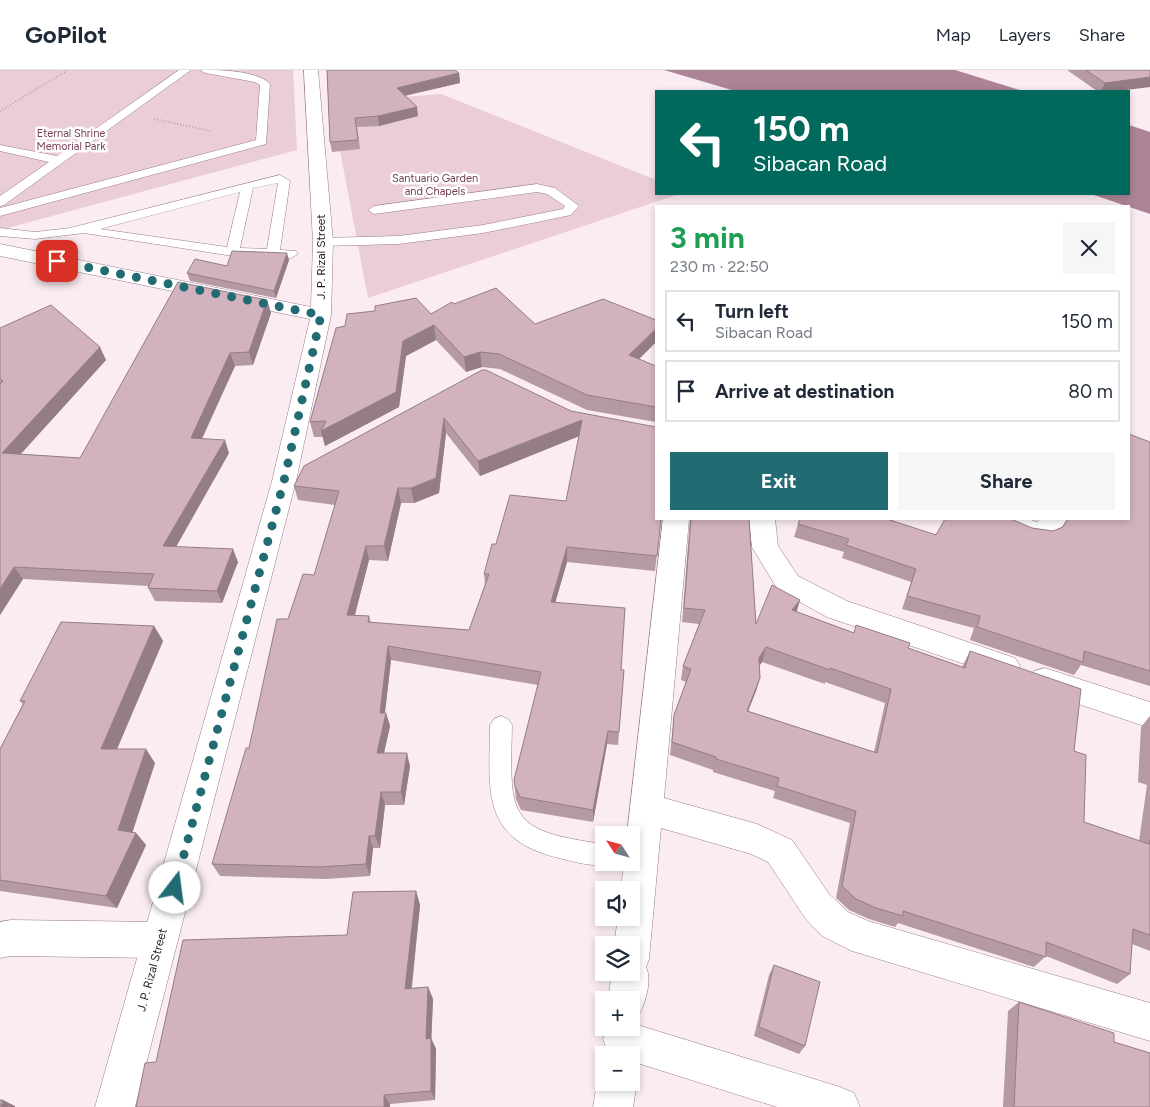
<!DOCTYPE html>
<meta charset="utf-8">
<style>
body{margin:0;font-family:Figtree,sans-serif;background:#f6f6f7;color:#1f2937;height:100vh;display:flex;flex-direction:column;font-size:19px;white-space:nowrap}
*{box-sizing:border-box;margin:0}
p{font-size:16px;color:#747a83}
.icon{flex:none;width:28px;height:28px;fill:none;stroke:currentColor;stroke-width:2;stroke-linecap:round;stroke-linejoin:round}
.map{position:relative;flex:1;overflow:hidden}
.details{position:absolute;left:655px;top:135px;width:475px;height:315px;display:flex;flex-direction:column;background:#fff;border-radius:0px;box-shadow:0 2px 8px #0003}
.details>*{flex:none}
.hud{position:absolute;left:655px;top:20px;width:475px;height:105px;border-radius:0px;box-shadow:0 2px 8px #0003;background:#00695c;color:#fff;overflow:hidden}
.needle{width:32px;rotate:306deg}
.fabs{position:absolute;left:595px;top:756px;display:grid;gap:10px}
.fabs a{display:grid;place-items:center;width:45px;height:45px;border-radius:0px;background:#fff;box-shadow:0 2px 8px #0003;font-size:25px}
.pin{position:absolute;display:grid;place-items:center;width:42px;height:42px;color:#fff;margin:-21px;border-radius:10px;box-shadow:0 2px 8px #0006}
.me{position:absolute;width:55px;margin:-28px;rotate:15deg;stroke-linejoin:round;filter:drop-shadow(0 0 4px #0008)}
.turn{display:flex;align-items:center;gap:18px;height:105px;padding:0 15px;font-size:22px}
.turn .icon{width:65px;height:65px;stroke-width:2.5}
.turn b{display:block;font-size:35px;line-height:42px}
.round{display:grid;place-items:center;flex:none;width:52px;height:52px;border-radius:0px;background:#f6f6f7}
.summary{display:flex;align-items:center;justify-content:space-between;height:85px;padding:0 15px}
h1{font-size:30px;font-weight:700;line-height:38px;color:#1e9e55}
.primary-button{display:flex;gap:10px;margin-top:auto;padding:10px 15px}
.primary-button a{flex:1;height:58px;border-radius:0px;background:#216c72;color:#fff;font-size:20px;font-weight:700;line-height:58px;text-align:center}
.primary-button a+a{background:#f6f6f7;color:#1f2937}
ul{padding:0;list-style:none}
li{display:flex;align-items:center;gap:15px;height:62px;margin:0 10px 8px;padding:0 5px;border:2px solid #e0e1e3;border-radius:0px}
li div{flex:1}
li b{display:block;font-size:19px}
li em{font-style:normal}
header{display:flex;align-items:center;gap:30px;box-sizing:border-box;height:70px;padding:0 25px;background:#fff;border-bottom:1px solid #e0e1e3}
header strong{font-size:24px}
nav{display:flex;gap:28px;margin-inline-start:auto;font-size:18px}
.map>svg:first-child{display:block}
.green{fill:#ebccd9}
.water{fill:#ac8495}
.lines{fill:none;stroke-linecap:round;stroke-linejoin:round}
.service-casing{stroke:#997b87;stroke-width:1}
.minor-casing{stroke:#997b87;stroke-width:1}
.tertiary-casing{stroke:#997b87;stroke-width:1}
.path{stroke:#92858b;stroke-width:2;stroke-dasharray:0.5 2.5;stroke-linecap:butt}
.service{fill:#fff;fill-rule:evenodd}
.minor{fill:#fff;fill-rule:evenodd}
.tertiary{fill:#fff;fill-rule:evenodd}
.wall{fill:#b599a4;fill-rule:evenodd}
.shaded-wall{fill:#947d86}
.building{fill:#d3b2bf;stroke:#947d86;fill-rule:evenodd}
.route{stroke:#216c72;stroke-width:9;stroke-dasharray:0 16.2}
.labels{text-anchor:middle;stroke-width:5;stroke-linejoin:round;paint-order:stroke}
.far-park-label{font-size:11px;fill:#763f59;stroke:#fefefe}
.street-label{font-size:12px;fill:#2b1f24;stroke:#fefefe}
</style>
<header>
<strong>GoPilot</strong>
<nav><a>Map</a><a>Layers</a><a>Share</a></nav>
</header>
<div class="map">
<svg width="1150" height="1037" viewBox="0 0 1150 1037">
<rect width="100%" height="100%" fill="#faecf2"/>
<g class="green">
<polygon points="0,0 293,0 297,80 0,160"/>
<polygon points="441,24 656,110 656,124 679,124 368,228 331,33"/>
</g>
<g class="water">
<polygon points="664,0 955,0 1023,21 735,21"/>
<polygon points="1129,55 1150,62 1150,144 1091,124 1129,124"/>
</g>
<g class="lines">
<g class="service-casing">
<g id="service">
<polygon points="179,0 191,0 4,135 0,136 0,126 49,92 0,81 0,75 57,86"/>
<path d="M200,0C219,0 257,0 270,14L266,74L0,146V138L256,70L260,15L255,12L205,3Z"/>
<path d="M280,105L290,111L280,180L296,181L298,184L291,188L233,186L84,163L35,169L0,166V158L35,162L70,158ZM278,113L267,179L240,178L253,118ZM240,122L227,177L100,159Z"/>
<polygon points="537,114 555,118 579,136 571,145 483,163 399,174 323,176 316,172 323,168 399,166 483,155 563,139 565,136 547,124 537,122 374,144 368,140 374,136"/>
<path d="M501,646L508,649L512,655C510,746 506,761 604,774V792L612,793C597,798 578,793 563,789C481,771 489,724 490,655L494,649Z"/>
</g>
</g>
<g class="minor-casing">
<g id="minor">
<path d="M663,449H689L664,728L757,754L792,770L829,824L848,842L868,851L1150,933V971L852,881L822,866L805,848L768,792L751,784L661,758L649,889L646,897C652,910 646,930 640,943L631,947V930H608L612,902H631V875H614L618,848H631V820H621L624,792H631V765H627Z"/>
<polygon points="749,449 775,449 778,476 798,506 847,531 1015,588 1020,596 1015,604 1005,608 827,547 778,520 752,477"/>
<polygon points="990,449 1028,449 1037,452 1040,449 1067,449 1054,469 1045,472 1026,469 994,456"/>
<polygon points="1045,598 1150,632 1150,658 1034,619 1030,610 1034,601"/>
<polygon points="11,850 160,852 173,857 178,870 173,883 160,888 11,886 0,888 0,852"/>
<polygon points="631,953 840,1017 854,1023 860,1037 777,1037 631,991 631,985 614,985 608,983 603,969 608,958 631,958"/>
<polygon points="603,998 604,1012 631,1012 631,999 637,1012 633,1037 593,1037 597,1012"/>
</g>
</g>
<g class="tertiary-casing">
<polygon id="tertiary" points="304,0 318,0 333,172 331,245 296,411 135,1037 95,1037 272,411 310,249 0,186 0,174 311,237 313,172"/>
</g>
<g class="path">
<polyline points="0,41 68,0"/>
<polyline points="154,49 211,61"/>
</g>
<use href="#service" class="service"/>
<use href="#minor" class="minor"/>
<use href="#tertiary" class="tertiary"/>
</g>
<g class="wall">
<polygon points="327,0 459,3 460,13 405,26 418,46 379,56 357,57 360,79 332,82 330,72"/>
<polygon points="1067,0 1150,0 1118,21 1097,21"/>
<polygon points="289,190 276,228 190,211 187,203 227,196"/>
<polygon points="267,230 271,243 253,295 235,296 202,369 229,383 176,477 238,492 222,533 155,531 148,518 149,516 23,509 0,545 0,258 106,290 20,384 80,388"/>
<polygon points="454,234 535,254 656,250 656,272 639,289 656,296 656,352 587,340 500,299 482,297 466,302 436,270 406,286 399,337 325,376 323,367 314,367 310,352 431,244"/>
<path d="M482,300L571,341L661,449L655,501L567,492L555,533L621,600H624L618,675L607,674L593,752L521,740L516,729L514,710L538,615L391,590L385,643H386L390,656L384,683L410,696L404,735H385L380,778H373L370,806L326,809L220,806L212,794L249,678L288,549L314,505L335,435L298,430L294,416ZM446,363L480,406L579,366L566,431L496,474L484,504L485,515L469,560L371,553L369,546L355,545L369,490L388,491L401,433H414L439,423Z"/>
<polygon points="1150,372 1150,616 1081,595 1074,605 970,570 974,558 902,539 911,512 842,488 844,482 794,467 798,454 936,465 1032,458 1053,461 1063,457"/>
<path d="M690,449H749L756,554L800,530L796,542L854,563L908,578L962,597L970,581L1074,681L1084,752L1139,771L1147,715L1138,712L1141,657L1150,646V881L1132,874L1130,904L1117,914L1046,886L1034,897L898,853L895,857L869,849L849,840L836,828L850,753L773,728L775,721L713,702V700L670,685L674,645L686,612L681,610L683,596L699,554L682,552ZM762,592L825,614V612L885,633L874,682L748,641L756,621L760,608L759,596Z"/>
<polygon points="154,556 163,571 117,679 155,693 132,762 136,763 146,775 117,838 0,821 0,679 23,634 20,631"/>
<polygon points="416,821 420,835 412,918 428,917 433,929 431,968 436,979 435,1030 390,1034 390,1037 136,1037 156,992 347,865"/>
<polygon points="774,895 805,976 799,984 754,966 769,905"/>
<polygon points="1019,932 1114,972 1150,1037 1003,1037 1008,941"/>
</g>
<g class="shaded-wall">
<polygon points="459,3 460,13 398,27 397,18"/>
<polygon points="1150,7 1150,17 1118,21 1101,21 1105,13"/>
<polygon points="417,37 418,46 379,56 378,46"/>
<polygon points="287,183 289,190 276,228 274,221"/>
<polygon points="267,230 271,243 253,295 249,282"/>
<polygon points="434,255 436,270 406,286 399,337 325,376 321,361 403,271"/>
<polygon points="656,259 656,272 628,300 629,285"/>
<polygon points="100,277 106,290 10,396 2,383"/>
<polygon points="480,282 482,297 466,302 464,287"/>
<polygon points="230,283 235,296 196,381 191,368"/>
<polygon points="444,348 446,363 439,423 414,433 411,418"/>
<polygon points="582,350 582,365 480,406 478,391"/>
<polygon points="225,370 229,383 169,489 163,476"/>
<polygon points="398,418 401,433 388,491 384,476"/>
<polygon points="366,476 369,490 351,559 347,545"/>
<polygon points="567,477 567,492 551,547 551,532"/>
<polygon points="233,479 238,492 222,533 217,521"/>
<polygon points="14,497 23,509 0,545 0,519"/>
<polygon points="800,530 796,544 792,540"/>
<polygon points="154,556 163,571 111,693 101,679"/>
<polygon points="388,576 391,590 384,650 386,643 390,656 381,696 377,683 380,643"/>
<polygon points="766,577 762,592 755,602 759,588"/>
<polygon points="760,608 756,621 743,654 747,641"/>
<polygon points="608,661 607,674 593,752 593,740"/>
<polygon points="146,679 155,693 129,773 118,760"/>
<polygon points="407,683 410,696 404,735 401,722"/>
<polygon points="381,722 385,735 380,778 375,766"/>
<polygon points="136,763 146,775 117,838 106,826"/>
<polygon points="369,766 373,778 370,806 366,794"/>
<polygon points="416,821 420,835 410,930 405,919"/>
<polygon points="428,917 433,929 431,979 426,969"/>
<polygon points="431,968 436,979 435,1030 431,1021"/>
<polygon points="384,1025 390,1034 390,1037 384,1037"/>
<polygon points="3,1030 15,1036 15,1037 1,1037"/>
</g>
<g class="building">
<polygon points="327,0 455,0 459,3 397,18 417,37 378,46 355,48 358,70 330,72"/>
<polygon points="1086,0 1150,0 1150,7 1105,13"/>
<polygon points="232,181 287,183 274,221 187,203 195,189 227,196"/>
<polygon points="178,212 267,230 249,282 230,283 191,368 225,370 163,476 233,479 217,521 148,518 154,504 14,497 0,519 0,314 3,311 0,309 0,258 51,235 100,277 2,383 80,388"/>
<polygon points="496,218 535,254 603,229 656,250 656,259 629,285 656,296 656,337 587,325 499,284 480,282 464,287 434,255 403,271 396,322 321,361 326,351 310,352 336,258 345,256 347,244 375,241 375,236 416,228 431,244 452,232 454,234"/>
<path d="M482,300H486L571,341L656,357V449H661L657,486L567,477L551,532L625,538L621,600H624L619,662L608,661L593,740L520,727L515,716L514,710L541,602L388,576L380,643H386L377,683H407L401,722H381L375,766H369L366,794L320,797L212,794L246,678H249L277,549H288L303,504L314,505L339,421L294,416L304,396ZM444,348L478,391L582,350L566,431L510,425L496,474H492L484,504H489L469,560L368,552L369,546L347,545L366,476H384L398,418H411L436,408Z"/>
<polygon points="1129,364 1150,372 1150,601 1084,581 1083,592 977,557 980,546 907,526 916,499 846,475 849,469 798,454 800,449 887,449 936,465 945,449 1011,449 1032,458 1053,461 1063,457 1068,449 1129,449"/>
<path d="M691,449H749L756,554L772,515L800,530L792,540L854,563L856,555L910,573L908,578L965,598L970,581L1081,619L1074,681L1086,685L1084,752L1149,774L1150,770V865L1133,859L1130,904L1046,872V887L903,841V846L876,838L856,829L842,816L856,741L777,716L779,708L716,689V687L672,672L674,645L691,599L683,596L705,540L684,538ZM766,577L830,600V598L891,619L877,683L747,641L760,608L759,588Z"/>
<polygon points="61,552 154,556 101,679 146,679 118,760 136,763 106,826 0,810 0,679 25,631 20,631"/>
<polygon points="416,821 405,919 428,917 426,969 431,968 431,1021 384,1025 384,1037 136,1037 145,993 156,992 183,870 347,865 353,822"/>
<polygon points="774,895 820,912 805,976 759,957"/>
<polygon points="1019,932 1114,963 1114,972 1150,983 1150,1037 1014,1037"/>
<polygon points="0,1030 3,1030 1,1037 0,1037"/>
</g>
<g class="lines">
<polyline class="route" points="57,191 321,245 284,411 175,818"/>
</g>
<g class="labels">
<g class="far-park-label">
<text x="71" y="67">Eternal Shrine<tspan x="71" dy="13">Memorial Park</tspan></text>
<text x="435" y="112">Santuario Garden<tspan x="435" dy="13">and Chapels</tspan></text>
</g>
<g class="street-label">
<text transform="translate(321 187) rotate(-90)" y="4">J. P. Rizal Street</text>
<text transform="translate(152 900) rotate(-75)" y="4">J. P. Rizal Street</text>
</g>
</g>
</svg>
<div class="fabs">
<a><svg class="needle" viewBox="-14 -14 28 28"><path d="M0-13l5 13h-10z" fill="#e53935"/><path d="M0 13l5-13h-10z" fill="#747a83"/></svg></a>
<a><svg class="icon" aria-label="sound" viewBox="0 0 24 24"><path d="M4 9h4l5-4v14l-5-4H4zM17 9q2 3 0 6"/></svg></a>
<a><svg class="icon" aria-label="layers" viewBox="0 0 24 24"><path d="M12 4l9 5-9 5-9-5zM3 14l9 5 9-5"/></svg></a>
<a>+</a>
<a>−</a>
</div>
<div class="pin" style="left:57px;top:191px;background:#d93025"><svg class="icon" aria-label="arrive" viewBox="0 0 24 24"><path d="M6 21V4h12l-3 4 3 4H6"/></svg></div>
<svg class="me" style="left:175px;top:818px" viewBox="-20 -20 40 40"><circle r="19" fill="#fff"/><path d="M0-13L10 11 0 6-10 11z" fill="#216c72"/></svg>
<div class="hud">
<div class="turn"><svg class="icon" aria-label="left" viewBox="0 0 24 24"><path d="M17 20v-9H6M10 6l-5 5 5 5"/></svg><div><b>150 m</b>Sibacan Road</div></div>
</div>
<section class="details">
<div class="summary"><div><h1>3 min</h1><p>230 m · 22:50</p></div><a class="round"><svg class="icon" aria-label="close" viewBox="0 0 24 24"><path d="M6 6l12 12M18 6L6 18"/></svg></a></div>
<ul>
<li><svg class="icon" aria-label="left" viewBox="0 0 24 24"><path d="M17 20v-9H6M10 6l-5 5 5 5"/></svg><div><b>Turn left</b><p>Sibacan Road</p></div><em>150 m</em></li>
<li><svg class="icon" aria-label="arrive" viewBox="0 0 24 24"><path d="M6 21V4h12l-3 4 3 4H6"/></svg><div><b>Arrive at destination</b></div><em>80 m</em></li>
</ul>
<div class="primary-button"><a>Exit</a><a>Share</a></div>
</section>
</div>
